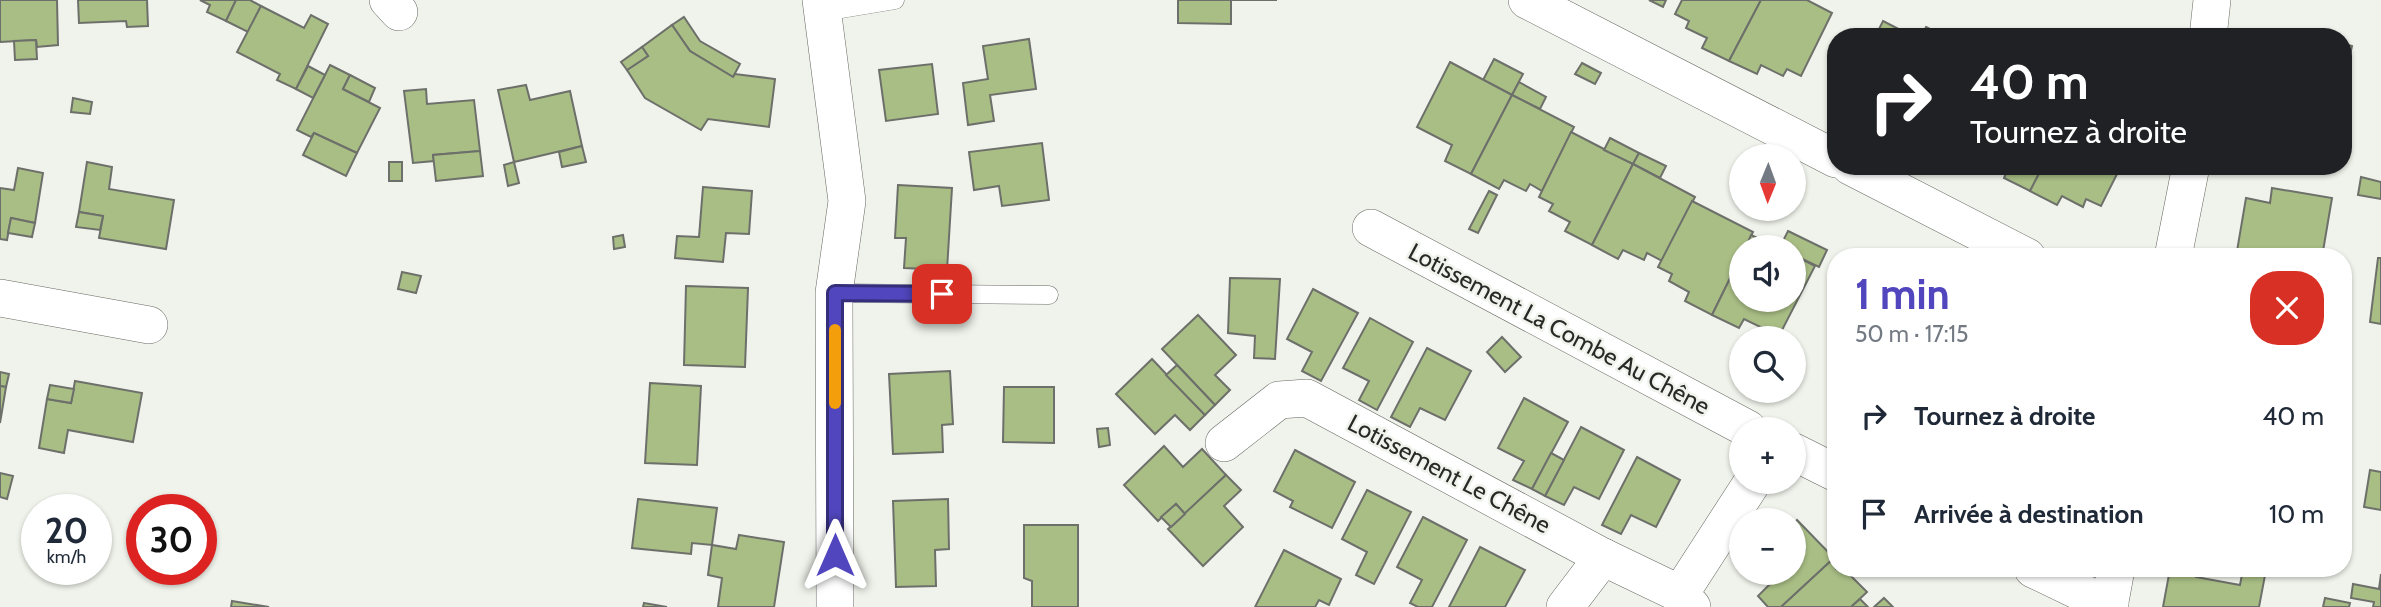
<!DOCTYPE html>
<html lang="fr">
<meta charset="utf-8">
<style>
body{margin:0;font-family:Cabin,sans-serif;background:#f6f6f7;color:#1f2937;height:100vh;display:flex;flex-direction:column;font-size:26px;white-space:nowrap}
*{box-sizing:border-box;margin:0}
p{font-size:23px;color:#747a83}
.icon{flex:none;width:38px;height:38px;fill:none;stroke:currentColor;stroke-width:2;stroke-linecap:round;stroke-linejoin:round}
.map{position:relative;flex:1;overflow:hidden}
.panel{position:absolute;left:1827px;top:248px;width:525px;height:329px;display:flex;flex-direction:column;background:#fff;border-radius:28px;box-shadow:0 2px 5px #0004}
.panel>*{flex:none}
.top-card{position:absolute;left:1827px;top:28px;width:525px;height:147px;border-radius:28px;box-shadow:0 2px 5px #0004;background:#202124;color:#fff;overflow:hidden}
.needle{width:46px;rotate:181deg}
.fabs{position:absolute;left:1729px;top:144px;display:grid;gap:14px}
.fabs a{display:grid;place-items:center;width:77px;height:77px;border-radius:50%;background:#fff;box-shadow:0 2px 5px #0004;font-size:35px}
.speed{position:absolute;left:21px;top:494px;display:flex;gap:14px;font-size:35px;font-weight:700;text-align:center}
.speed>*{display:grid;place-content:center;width:91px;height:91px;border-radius:50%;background:#fff;box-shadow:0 2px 5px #0004;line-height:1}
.speed small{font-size:18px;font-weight:400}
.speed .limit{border:10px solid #d22;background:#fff;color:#111}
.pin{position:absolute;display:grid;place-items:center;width:60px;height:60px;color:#fff;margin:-30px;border-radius:14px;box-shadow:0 4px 10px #0006}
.me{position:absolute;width:77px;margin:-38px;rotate:0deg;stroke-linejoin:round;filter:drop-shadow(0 0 5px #0008)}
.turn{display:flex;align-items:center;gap:24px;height:147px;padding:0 28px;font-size:32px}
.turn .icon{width:91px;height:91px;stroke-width:2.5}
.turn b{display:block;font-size:49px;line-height:60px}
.round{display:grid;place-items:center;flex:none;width:74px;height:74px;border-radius:28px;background:#f6f6f7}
.headline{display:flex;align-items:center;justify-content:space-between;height:119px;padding:0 28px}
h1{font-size:42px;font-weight:700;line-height:52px;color:#5146bd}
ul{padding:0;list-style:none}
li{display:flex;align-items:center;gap:21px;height:98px;padding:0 28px}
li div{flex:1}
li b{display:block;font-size:26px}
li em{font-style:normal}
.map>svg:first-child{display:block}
.building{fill:#a9be85;stroke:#6d706a;stroke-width:2}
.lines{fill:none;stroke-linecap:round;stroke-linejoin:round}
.lane-casing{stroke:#676963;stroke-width:19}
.street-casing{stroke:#676963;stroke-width:38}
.lane{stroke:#fff;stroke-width:18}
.street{stroke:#fff;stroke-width:37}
.route-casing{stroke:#352e7b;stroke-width:18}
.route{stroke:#5146bd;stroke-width:12}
.slow{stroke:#f59e0b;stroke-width:12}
.labels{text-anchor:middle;stroke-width:5;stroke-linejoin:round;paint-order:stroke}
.street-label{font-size:24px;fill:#292a27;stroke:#f0f3eb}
</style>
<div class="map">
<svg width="2381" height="607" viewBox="0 0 2381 607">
<rect width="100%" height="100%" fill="#f0f3eb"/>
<g class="building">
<polygon points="0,0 57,0 58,45 37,47 36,40 0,42"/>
<polygon points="78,0 147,0 148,26 127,27 126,21 79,23"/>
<polygon points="200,0 236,0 226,21 207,12 210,5"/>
<polygon points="236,0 250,0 261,6 248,32 226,21"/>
<polygon points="1178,0 1277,0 1231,0 1231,24 1178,23"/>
<polygon points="1649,0 1666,0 1663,7"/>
<polygon points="1682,0 1761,0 1729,61 1702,48 1707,38 1686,28 1689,21 1675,14"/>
<polygon points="1761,0 1807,0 1832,13 1801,76 1787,69 1783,76 1761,65 1757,74 1729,61"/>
<polygon points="261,6 304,28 311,15 328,24 296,89 277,80 280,74 237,52"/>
<polygon points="684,17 700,41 740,64 733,77 690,51 672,25"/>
<polygon points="1883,21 1914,37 1875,37"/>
<polygon points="672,25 690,51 733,77 735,74 775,79 769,127 708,119 701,130 645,98 627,70 648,56 642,47"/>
<polygon points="1926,27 1945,37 1921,37"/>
<polygon points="2292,32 2314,37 2291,37"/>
<polygon points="1029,39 1036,89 990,95 994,121 968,125 963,83 988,79 983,46"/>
<polygon points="36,40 37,59 15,60 14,41"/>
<polygon points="2343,44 2352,46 2343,85"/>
<polygon points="642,47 648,56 627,70 621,62"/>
<polygon points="1494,59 1523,74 1512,95 1483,80"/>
<polygon points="1450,62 1512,95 1471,174 1445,161 1452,145 1417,127"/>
<polygon points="1582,63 1601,73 1595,84 1575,74"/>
<polygon points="932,64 938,114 886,121 879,70"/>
<polygon points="330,65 350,75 343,89 380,108 357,153 314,133 311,137 297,130"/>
<polygon points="308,66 325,75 313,98 296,89"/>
<polygon points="350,75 375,88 369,102 343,89"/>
<polygon points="1519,82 1546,97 1540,109 1512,95"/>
<polygon points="526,85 530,100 570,91 582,146 514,162 498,90"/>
<polygon points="426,89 427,104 474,100 480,151 433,155 434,161 413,163 404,91"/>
<polygon points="1512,95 1574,127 1542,191 1530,184 1526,191 1504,180 1499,189 1471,174"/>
<polygon points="73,98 92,102 90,114 71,112"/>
<polygon points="2343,101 2349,104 2343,132"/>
<polygon points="1571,132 1633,164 1592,245 1565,231 1570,222 1549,211 1553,204 1539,197"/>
<polygon points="314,133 357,153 346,176 303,155"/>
<polygon points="1610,138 1639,153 1633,164 1604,150"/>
<polygon points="1042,143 1049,200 1002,206 999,186 974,190 969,152"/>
<polygon points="582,146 586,162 562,167 559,152"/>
<polygon points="480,151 483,176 436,181 433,155"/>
<polygon points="1639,153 1666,166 1660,178 1633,164"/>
<polygon points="87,162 112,167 109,189 174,200 166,249 99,238 103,216 79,212"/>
<rect x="389" y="162" width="13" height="19"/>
<polygon points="514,162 519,183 508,186 504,165"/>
<polygon points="1633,164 1695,197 1662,261 1647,253 1644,260 1623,250 1618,259 1592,245"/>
<polygon points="2003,166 2043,166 2030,191 2004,178 2008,169"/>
<polygon points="2043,166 2121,166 2101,206 2086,199 2083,207 2062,196 2057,205 2030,191"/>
<polygon points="18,168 43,173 35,223 11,218 7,240 0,239 0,188 14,190"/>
<polygon points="2361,177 2381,182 2381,199 2358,195"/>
<polygon points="898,185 952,188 947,270 904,268 906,238 895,238"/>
<polygon points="703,187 752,191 749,234 726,233 723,262 675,258 677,236 699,237"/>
<polygon points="2272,188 2332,198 2322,257 2236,257 2246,198 2270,203"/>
<polygon points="1489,191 1497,195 1478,233 1469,229"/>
<polygon points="1692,201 1753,232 1746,247 1741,247 1741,256 1712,315 1685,301 1689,292 1669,281 1672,274 1658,267"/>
<polygon points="79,212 103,216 100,230 76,227"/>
<polygon points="11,218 35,223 32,237 8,233"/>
<polygon points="1788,231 1827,250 1819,267 1794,255 1794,247 1780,247"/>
<polygon points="623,235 625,247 614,249 613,237"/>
<polygon points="1751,235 1776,247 1746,247"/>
<polygon points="1794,255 1815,266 1779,336 1744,319 1739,328 1712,315 1741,256 1741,299 1794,299"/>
<polygon points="2378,258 2381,258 2381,324 2370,322"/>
<polygon points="402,272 421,276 416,293 398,289"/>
<polygon points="1230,278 1280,279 1275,359 1254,358 1255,336 1228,333"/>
<polygon points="686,286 748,288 745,367 684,365"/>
<polygon points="1313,289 1358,313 1321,381 1302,371 1312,352 1287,339"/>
<polygon points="1198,315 1236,355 1215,375 1230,390 1215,405 1162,349"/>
<polygon points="1370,318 1413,342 1377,410 1359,400 1369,381 1343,368"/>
<polygon points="1502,337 1521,357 1505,372 1487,352"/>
<polygon points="1427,348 1471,371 1445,420 1420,408 1410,427 1391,417"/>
<polygon points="1152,359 1205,415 1190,430 1175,415 1155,434 1116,394"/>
<polygon points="1177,365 1215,405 1205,415 1166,375"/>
<polygon points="950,371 953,424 942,425 943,452 893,454 889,374"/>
<polygon points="0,372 9,374 6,387 0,386"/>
<polygon points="75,381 142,393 133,442 68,430 64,453 39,448 47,399 71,403"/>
<polygon points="650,383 701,386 697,465 645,463"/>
<polygon points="50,385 74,389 71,403 47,399"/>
<polygon points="0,386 6,387 0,423"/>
<polygon points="1004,387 1054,387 1054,443 1003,442"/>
<polygon points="1524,398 1568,422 1532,489 1513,480 1524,461 1498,448"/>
<polygon points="1581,427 1624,450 1599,499 1574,487 1564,505 1545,496"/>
<polygon points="1108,428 1110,445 1099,447 1097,429"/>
<polygon points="1164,446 1183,467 1202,449 1226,475 1185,514 1176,504 1158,521 1124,485"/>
<polygon points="1295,450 1355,482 1332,528 1290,507 1293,501 1274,491"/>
<polygon points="1551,453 1564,460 1545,496 1532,489"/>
<polygon points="1637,457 1680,480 1656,527 1631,515 1621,534 1602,525"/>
<polygon points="2370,470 2381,472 2381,510 2364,507"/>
<polygon points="0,473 13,476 7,499 0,497"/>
<polygon points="1226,475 1241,490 1224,506 1243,527 1203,566 1168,529"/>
<polygon points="1367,490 1411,512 1374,584 1356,575 1367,552 1342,539"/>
<polygon points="638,499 717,508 712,545 692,543 691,554 632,548"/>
<polygon points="948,499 949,549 935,550 936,586 896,587 893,501"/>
<polygon points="1176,504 1185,514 1171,527 1161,517"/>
<polygon points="1423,517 1467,540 1432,607 1418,607 1410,603 1422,580 1397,567"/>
<polygon points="1797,520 1834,558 1781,607 1768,607 1758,596 1777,577 1772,572 1794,572 1794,523"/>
<polygon points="1024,525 1078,525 1078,607 1032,607 1032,581 1024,578"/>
<polygon points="739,535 784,542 774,607 718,607 722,578 708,575 712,545 736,549"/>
<polygon points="1480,547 1525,570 1505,607 1449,607"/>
<polygon points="1284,550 1341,579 1329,605 1319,600 1315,607 1255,607"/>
<polygon points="1834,558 1836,569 1844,569 1867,592 1851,607 1781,607"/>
<polygon points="177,569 195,569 195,574 177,572"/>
<polygon points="2170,569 2198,569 2196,577 2240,585 2243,569 2266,570 2259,607 2163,607"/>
<polygon points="2381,574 2381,607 2373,607 2374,602 2351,598 2353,584 2379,589"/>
<polygon points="1884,598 1893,607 1874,607"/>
<polygon points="2325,598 2350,603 2349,607 2323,607"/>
<polygon points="1860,599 1868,607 1851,607"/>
<polygon points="232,601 269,607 231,607"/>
<polygon points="644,603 667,607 643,607"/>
</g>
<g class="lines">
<g class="lane-casing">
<g id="lane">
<polyline points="823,12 895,0"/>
<polyline points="834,293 1049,295"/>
</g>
</g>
<g class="street-casing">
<g id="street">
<polyline points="388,0 399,12"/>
<polyline points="821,0 847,201 834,293 835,607"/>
<polyline points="1527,0 1836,159"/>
<polyline points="2208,37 2212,0"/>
<polyline points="1850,166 2027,257"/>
<polyline points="1371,228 1748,429"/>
<polyline points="2173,257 2191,166"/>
<polyline points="0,298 149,325"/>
<polyline points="1224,443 1279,400 1307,398 1603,557 1680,594"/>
<polyline points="1794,452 1836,473"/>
<polyline points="2033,569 2110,606"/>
<polyline points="1565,607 1603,557"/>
<polyline points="1692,607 1680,594 1753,481"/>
<polyline points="2109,607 2116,569"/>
</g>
</g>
<use href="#lane" class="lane"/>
<use href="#street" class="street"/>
</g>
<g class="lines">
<g class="route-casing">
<polyline id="route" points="835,555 835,293 942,294"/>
</g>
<use href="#route" class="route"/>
<polyline class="slow" points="835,330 835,403"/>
</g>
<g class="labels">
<g class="street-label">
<text transform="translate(1559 329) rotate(28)" y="8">Lotissement La Combe Au Chêne</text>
<text transform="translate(1449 474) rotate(28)" y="8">Lotissement Le Chêne</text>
</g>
</g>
</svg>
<div class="fabs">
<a><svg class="needle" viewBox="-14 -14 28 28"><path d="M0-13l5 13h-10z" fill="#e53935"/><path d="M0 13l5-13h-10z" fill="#747a83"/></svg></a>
<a><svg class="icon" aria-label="sound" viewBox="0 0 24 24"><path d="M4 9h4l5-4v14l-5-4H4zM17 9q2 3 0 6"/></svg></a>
<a><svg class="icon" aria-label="search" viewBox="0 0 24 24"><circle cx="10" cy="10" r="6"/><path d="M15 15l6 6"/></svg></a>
<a>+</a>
<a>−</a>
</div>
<div class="speed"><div>20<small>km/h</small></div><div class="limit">30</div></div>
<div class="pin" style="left:942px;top:294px;background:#d93025"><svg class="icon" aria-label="arrive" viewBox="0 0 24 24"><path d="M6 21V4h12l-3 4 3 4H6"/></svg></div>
<svg class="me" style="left:835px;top:555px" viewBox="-20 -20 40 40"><path d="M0-17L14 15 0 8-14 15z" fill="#5146bd" stroke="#fff" stroke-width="4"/></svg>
<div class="top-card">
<div class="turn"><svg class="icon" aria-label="right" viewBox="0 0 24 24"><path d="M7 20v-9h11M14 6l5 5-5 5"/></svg><div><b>40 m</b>Tournez à droite</div></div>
</div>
<section class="panel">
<div class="headline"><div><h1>1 min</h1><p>50 m · 17:15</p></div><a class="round" style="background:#d93025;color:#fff"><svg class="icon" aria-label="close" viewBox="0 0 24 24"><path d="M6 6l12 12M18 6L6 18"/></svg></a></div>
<ul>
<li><svg class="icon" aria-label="right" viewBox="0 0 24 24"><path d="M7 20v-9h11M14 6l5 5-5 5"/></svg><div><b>Tournez à droite</b></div><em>40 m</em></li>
<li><svg class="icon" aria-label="arrive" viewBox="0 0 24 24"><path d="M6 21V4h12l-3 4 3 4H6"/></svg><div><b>Arrivée à destination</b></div><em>10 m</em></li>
</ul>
</section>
</div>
